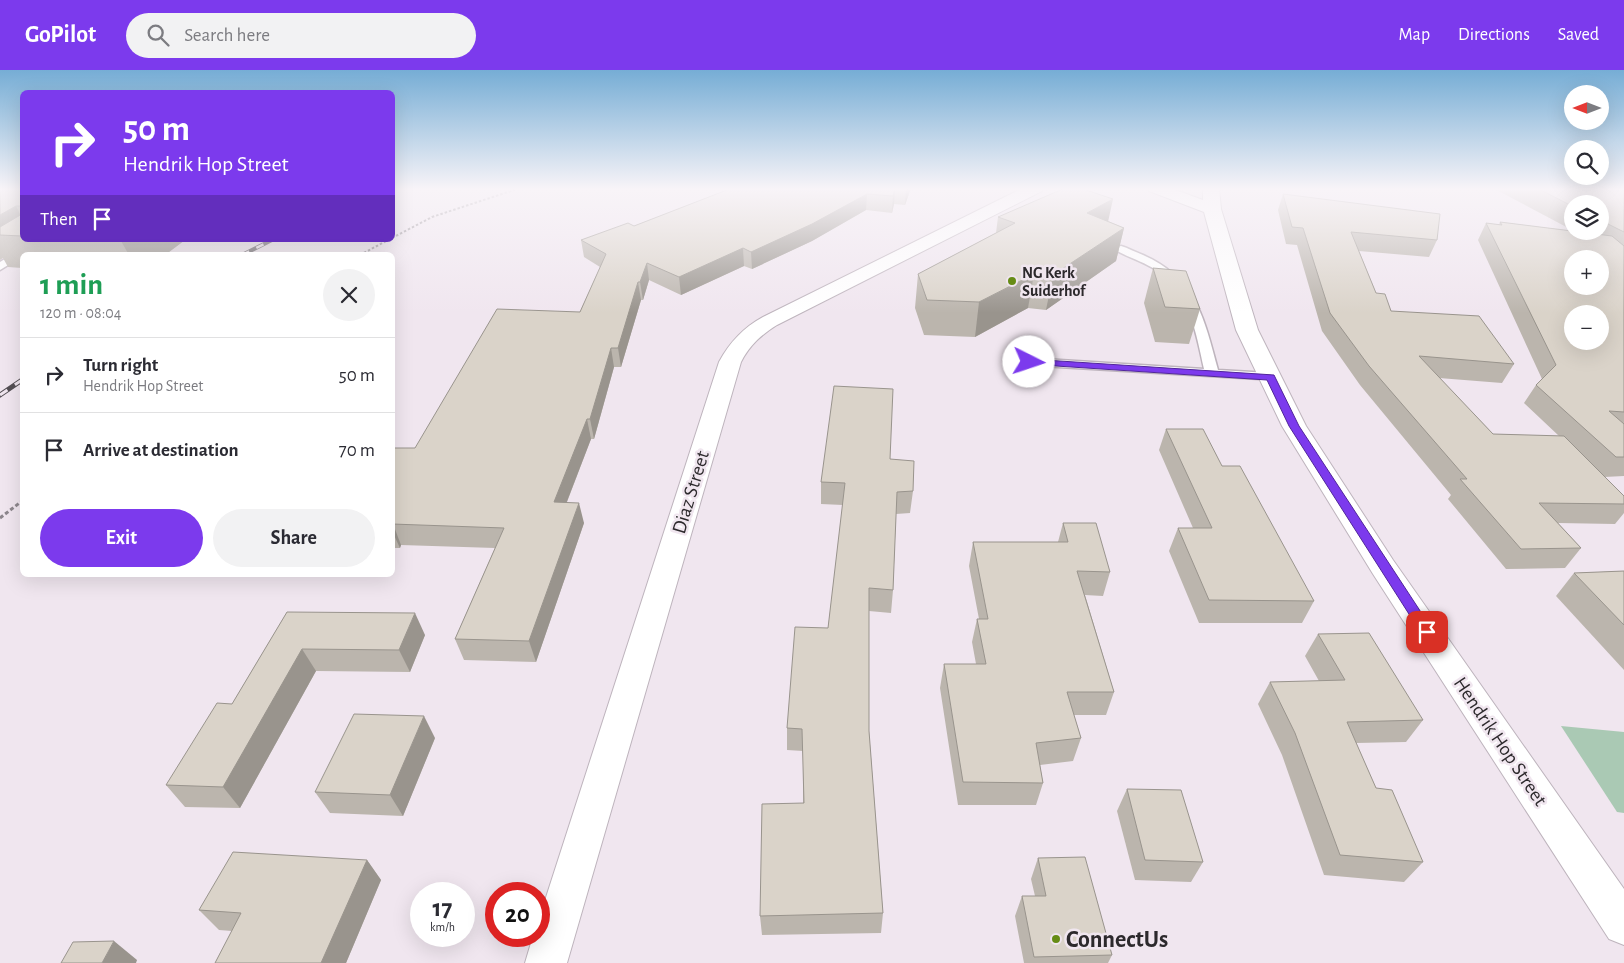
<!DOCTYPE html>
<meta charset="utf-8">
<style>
body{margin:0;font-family:"Alegreya Sans",sans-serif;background:#f2f2f3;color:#2b2b33;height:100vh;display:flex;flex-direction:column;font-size:19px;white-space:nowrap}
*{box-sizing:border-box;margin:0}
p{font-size:16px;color:#7c7c81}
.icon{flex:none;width:28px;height:28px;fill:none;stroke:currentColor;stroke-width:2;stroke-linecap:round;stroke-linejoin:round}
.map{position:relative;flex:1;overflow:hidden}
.sheet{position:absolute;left:20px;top:182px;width:375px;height:325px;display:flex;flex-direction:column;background:#fff;border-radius:8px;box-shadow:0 5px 20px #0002}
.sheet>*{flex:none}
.banner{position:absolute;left:20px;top:20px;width:375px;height:152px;border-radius:8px;box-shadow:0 5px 20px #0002;background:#7c3aed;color:#fff;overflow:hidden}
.needle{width:32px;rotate:270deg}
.tools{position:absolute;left:1564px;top:15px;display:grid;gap:10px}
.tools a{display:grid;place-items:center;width:45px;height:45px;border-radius:50%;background:#fff;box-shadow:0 5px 20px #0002;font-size:25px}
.speed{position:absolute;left:410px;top:812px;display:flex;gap:10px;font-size:25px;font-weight:700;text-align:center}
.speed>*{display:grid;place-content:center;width:65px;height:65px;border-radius:50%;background:#fff;box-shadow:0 5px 20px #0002;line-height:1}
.speed small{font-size:12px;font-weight:400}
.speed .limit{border:8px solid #d22;background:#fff;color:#111}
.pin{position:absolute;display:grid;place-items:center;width:42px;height:42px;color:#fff;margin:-21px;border-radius:10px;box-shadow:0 2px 8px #0006}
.me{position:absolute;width:55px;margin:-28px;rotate:94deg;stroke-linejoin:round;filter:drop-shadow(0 0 4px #0008)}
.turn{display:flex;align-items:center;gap:18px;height:105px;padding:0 20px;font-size:22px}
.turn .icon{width:65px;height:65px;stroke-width:2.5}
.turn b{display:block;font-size:35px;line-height:42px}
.then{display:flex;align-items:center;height:48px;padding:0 20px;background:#0003;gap:10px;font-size:19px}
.round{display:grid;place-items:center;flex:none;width:52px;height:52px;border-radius:26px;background:#f2f2f3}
.head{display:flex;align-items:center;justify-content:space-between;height:85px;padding:0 20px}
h1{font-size:30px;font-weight:700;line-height:38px;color:#1e9e55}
.cta{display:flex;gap:10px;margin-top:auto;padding:10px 20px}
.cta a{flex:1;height:58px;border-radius:30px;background:#7c3aed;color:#fff;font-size:20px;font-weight:700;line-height:58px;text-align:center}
.cta a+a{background:#f2f2f3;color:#2b2b33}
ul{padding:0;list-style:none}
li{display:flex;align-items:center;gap:15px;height:75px;padding:0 20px;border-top:1px solid #e1e1e2}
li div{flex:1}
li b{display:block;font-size:19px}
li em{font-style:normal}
header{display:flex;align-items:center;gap:30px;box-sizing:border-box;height:70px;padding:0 25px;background:#7c3aed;color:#fff}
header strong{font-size:24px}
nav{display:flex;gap:28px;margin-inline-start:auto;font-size:18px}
.search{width:350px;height:45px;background:#f2f2f3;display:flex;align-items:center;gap:12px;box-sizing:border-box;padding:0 18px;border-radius:28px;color:#7c7c81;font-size:19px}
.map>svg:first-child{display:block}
.green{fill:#aac9b4}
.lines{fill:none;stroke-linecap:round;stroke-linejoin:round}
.service-casing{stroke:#beb4bd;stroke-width:3}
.minor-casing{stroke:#beb4bd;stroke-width:2}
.path-far1{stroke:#8d878d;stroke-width:2;stroke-dasharray:2.5 2;stroke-linecap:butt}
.path{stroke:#8d878d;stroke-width:3;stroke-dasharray:4 2.5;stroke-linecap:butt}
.service{fill:#fff;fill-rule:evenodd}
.minor{fill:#fff;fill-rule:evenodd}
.rail-far1-casing{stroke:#544f54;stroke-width:4}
.rail-casing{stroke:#544f54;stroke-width:5}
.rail-far1{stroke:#f0e6ef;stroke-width:2.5;stroke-dasharray:8;stroke-linecap:butt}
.rail{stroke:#f0e6ef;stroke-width:3;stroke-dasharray:9;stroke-linecap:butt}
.wall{fill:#bbb5ad}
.shaded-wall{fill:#99948d}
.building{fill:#dad3c9;stroke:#99948d;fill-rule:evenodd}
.route{fill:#7c3aed;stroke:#51269a}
.poi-dot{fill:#668c15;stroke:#f0e6ef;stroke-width:2}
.labels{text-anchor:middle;stroke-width:5;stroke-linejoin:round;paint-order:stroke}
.far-poi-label{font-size:16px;font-weight:bold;fill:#2c292c;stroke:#f0e6ef;text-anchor:start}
.street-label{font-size:20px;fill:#2c292c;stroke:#f0e6ef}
.near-poi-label{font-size:24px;font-weight:bold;fill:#2c292c;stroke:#f0e6ef;text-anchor:start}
</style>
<header>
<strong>GoPilot</strong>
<div class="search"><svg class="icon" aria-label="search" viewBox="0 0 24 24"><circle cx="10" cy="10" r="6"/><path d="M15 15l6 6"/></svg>Search here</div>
<nav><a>Map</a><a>Directions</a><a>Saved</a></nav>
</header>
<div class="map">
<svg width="1624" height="893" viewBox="0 0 1624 893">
<rect width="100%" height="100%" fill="#f0e6ef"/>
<polygon class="green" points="1561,656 1624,662 1624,743 1617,742"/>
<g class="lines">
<g class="service-casing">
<g id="service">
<polygon points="36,170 49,170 0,200 0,192"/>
<path d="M1121,176C1128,178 1135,182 1143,185C1196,208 1204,248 1218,300L1270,303L1275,304L1277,307L1275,310L1006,294L1004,291L1006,288L1011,287L1204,299C1196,263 1190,222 1156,200C1144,192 1130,188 1117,181V177Z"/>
</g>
</g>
<g class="minor-casing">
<g id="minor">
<path d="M1023,118H1044L1042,121L777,255C761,265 750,275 741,292L567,893H525L533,866H539V849L719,292C730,272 743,258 763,247Z"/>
<polygon points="1147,118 1170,118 1203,130 1203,118 1219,118 1221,139 1258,260 1306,356 1393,490 1624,819 1624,875 1609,869 1373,504 1282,356 1236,260 1204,142 1149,121"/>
</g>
</g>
<g class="path-far1">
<polyline points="392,168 432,147 520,118"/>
<polyline points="360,185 388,170"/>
</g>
<polyline class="path" points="0,448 22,431"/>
<use href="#service" class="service"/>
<use href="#minor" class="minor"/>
<g class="rail-far1-casing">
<polyline id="rail-far1" points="242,185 272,170"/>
</g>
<g class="rail-casing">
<polyline id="rail" points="0,325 22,310"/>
</g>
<use href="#rail-far1" class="rail-far1"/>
<use href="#rail" class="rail"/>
</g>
<g class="wall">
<polygon points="0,118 22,118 22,170 185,170 165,185 22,185 22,198 8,197 3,188 0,190"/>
<polygon points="732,118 911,118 905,135 894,134 892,143 866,140 812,171 752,199 744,196 681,225 649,210 643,230 641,230 621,297 614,297 594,369 591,369 567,432 584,453 536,592 464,590 455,569 495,478 401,475 400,478 392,478 392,378 415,378 580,242 600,197 584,187 581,170 634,156"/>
<polygon points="1493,118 1624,118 1624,406 1604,407 1624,426 1624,443 1615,454 1558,453 1581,478 1565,498 1506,499 1448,429 1451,425 1360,315 1322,261 1297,175 1286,174 1278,140 1283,124 1437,170 1429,187 1359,181 1376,223 1391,241 1514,294 1502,313 1439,308 1493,364 1559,366 1524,333 1536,315 1542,309 1478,170 1486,153 1499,155 1500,152 1572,161 1600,161 1600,134 1572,134 1572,160"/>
<polygon points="998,147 1108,151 1124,158 1116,191 1046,240 1028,238 975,267 924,265 915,238 918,204 996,163"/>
<polygon points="1153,198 1200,239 1189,274 1155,272 1144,233"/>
<polygon points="1166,359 1222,396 1314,531 1302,553 1199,553 1169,481 1178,458 1193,458 1159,380"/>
<polygon points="890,389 913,421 910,443 896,444 893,520 891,543 869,541 869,661 883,843 881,863 762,865 760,846 803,733 803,681 787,680 787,658 828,558 843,435 821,434 821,412"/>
<polygon points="1063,453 1110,502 1103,526 1085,525 1114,622 1106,645 1074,645 1081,668 1073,691 1040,695 1043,713 1036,735 958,735 940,618 944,594 976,594 972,572 977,549 979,549 969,496 973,472 1058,472"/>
<polygon points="1624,501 1624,600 1556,526 1574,503"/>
<polygon points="287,542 425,565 410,602 316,601 240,738 185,737 166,715 232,634"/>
<polygon points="1318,564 1423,650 1406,672 1356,673 1376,718 1423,792 1404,812 1324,805 1282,685 1258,634 1270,612 1319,611 1305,586"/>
<polygon points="435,668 403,746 330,743 315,722"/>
<polygon points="1127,719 1203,792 1191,812 1135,810 1117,741"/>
<polygon points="1038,788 1112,885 1108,893 1024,893 1015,846 1022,826 1035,826 1031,809"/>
<polygon points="367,790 381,810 346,893 215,893 232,861 219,860 199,840"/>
</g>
<g class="shaded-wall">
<polygon points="895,118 894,134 892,143 893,126"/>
<polygon points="906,118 911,118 905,135 906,119"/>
<polygon points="867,124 866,140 812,171 752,199 751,182"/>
<polygon points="1113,129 1106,161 1087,143"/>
<polygon points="16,136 22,148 0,165 0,145"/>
<polygon points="1124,158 1116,191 1046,240 1053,205"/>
<polygon points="123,170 185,170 165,185 129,185 121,171"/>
<polygon points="743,178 744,196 681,225 679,207"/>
<polygon points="647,193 649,210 643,230 640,212"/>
<polygon points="1034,204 1028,238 975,267 979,232"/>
<polygon points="638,212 641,230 621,297 618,278"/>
<polygon points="611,278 614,297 594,369 590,349"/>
<polygon points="587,349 591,369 559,452 554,432"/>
<polygon points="579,433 584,453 536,592 529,571"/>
<polygon points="393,454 401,475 400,478 392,461"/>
<polygon points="415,543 425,565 410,602 399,580"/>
<polygon points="302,579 316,601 240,738 223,717"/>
<polygon points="424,646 435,668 403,746 390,725"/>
<polygon points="367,790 381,810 346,893 321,893"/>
<polygon points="114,871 137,890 136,893 102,893"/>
</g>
<g class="building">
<polygon points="0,118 22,118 22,136 16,136 0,145"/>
<polygon points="732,118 906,118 906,119 895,118 893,126 867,124 812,154 751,182 743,178 679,207 647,193 640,212 638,212 618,278 611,278 590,349 587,349 554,432 579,433 529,571 455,569 504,458 392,454 392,378 415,378 497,239 580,242 606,184 581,170 628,153 634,156"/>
<polygon points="1065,118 1080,118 1113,129 1087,143 1124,158 1053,205 1034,204 979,232 927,230 918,204 1015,153 998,147"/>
<polygon points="1537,118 1621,118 1624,121 1624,162 1600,150 1600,134 1572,134 1572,136"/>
<polygon points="1283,124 1440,144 1437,170 1351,162 1376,223 1385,224 1391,241 1479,246 1514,294 1419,286 1493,364 1564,366 1624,426 1624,434 1539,433 1581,478 1521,479 1460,409 1467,409 1369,296 1330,243 1303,158 1292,157"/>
<polygon points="22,144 22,166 0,165 0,157"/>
<path d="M1500,152L1612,166L1624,176V342L1609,341L1624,354V387H1616L1536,315L1556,295L1486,153L1502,155ZM1572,189H1600V216H1572ZM1572,244H1600V271H1572Z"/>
<polygon points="103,170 123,170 121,171"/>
<polygon points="1153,198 1186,201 1200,239 1165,237"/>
<polygon points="834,316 893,319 890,389 914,391 913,421 897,422 893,520 869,518 869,661 883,843 760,846 762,734 804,733 802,659 787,658 795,557 828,558 845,413 821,412"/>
<polygon points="1166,359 1203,359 1222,396 1240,396 1314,531 1209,530 1178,458 1212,458"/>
<polygon points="1063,453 1096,453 1110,502 1077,501 1114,622 1067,622 1081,668 1036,673 1043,713 963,712 944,594 986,594 977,549 988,549 973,472 1068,472"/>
<polygon points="1624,501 1624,555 1574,503"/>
<polygon points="287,542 415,543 399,580 302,579 223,717 166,715 217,633 232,634"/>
<polygon points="1369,563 1423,650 1347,652 1376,718 1392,720 1423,792 1340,785 1295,663 1270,612 1345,610 1318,564"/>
<polygon points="354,644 424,646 390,725 315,722"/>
<polygon points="1127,719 1181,720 1203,792 1145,790"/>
<polygon points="233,782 367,790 321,893 215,893 241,843 199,840"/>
<polygon points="1085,787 1112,885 1034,887 1022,826 1046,826 1038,788"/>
<polygon points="114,871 102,893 61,893 73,872"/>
</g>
<linearGradient id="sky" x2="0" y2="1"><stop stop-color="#76add5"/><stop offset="0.49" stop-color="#f8f4f8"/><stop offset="1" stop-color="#f8f4f8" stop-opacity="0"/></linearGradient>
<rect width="1624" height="243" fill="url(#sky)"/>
<polygon class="route" points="1029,289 1274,305 1299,356 1432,559 1434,562 1432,566 1423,566 1289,356 1267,310 1026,294 1025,292"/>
<g class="poi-dot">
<circle cx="1012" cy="211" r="5"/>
<circle cx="1056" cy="869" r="5"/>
</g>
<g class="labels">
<g class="far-poi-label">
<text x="1022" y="208">NG Kerk<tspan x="1022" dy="18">Suiderhof</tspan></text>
</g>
<g class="street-label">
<text transform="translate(690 422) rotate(-73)" y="7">Diaz Street</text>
<text transform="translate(1501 671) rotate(56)" y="7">Hendrik Hop Street</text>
</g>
<g class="near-poi-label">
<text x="1066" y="877">ConnectUs</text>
</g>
</g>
</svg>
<div class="tools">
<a><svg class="needle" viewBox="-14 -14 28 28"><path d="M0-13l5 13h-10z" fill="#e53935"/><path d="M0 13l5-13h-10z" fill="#7c7c81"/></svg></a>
<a><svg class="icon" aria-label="search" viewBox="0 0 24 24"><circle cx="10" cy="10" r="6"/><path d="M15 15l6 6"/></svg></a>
<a><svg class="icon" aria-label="layers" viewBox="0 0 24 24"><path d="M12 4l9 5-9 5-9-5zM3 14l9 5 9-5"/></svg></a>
<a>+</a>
<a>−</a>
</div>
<div class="speed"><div>17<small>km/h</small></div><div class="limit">20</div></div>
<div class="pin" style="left:1427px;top:562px;background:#d93025"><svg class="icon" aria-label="arrive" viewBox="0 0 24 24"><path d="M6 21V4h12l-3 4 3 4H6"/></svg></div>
<svg class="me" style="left:1029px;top:292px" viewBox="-20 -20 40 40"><circle r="19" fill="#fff"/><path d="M0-13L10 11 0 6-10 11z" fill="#7c3aed"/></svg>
<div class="banner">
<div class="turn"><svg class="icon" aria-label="right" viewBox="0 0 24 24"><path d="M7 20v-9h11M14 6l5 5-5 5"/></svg><div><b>50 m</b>Hendrik Hop Street</div></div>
<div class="then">Then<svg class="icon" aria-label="arrive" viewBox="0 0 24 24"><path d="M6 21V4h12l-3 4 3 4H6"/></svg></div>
</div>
<section class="sheet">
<div class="head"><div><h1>1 min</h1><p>120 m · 08:04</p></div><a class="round"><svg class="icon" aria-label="close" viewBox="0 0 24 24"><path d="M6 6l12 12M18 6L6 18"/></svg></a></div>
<ul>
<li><svg class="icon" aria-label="right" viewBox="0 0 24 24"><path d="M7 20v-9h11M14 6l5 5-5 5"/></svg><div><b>Turn right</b><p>Hendrik Hop Street</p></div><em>50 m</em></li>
<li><svg class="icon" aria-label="arrive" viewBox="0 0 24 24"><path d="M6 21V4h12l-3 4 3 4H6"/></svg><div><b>Arrive at destination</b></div><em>70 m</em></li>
</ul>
<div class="cta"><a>Exit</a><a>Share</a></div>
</section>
</div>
